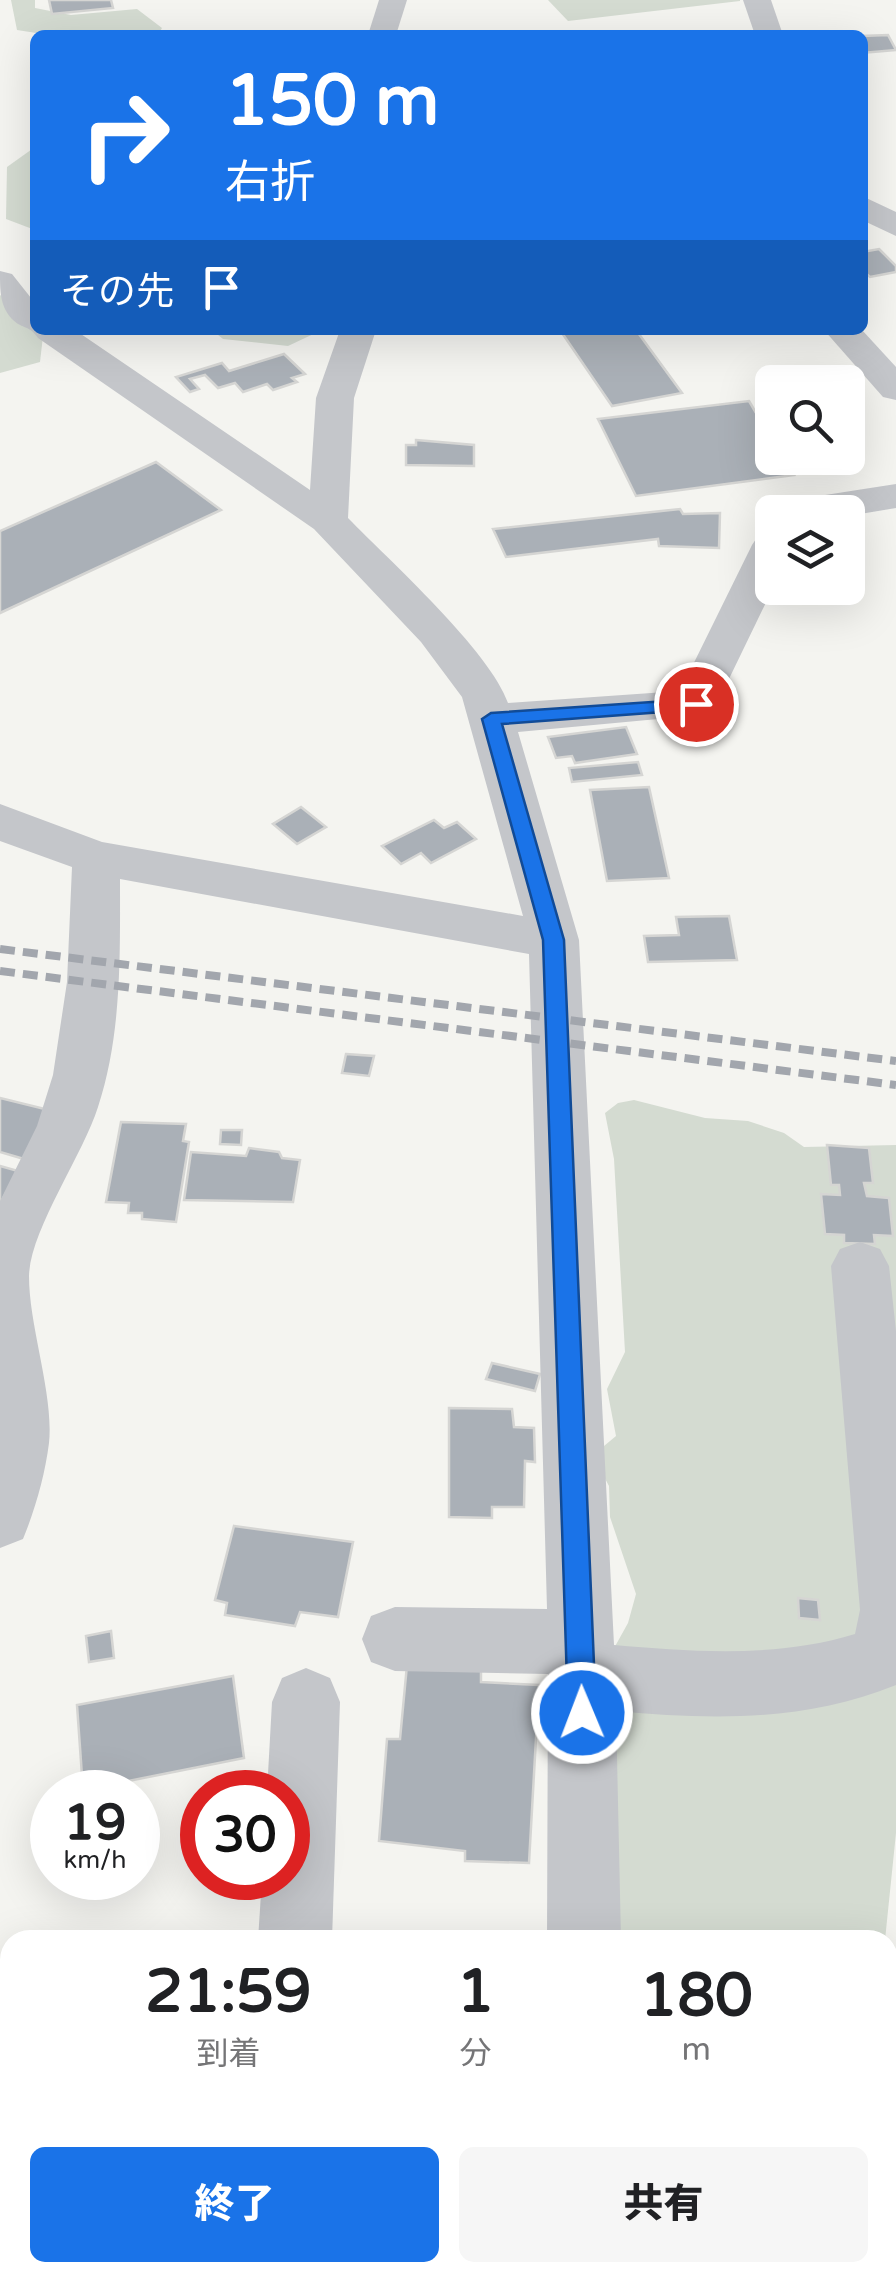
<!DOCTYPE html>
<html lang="ja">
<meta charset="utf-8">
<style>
body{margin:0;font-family:"Varela Round","Noto Sans JP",sans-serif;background:#f6f6f6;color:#202124;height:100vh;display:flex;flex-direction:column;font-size:38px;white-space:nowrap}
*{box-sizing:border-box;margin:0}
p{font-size:32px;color:#757577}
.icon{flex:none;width:55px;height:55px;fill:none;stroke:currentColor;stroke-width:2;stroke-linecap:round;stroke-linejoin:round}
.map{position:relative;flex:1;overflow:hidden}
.sheet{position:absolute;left:0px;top:1930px;width:898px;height:352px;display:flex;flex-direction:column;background:#fff;border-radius:30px 30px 0 0;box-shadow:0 10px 40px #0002}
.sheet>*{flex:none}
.guide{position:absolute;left:30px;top:30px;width:838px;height:305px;border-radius:15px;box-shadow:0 10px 40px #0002;background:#1a73e8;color:#fff;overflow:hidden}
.tools{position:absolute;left:755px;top:365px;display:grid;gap:20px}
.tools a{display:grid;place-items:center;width:110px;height:110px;border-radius:15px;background:#fff;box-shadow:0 10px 40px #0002;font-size:50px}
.speed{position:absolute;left:30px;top:1770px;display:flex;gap:20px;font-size:50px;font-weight:700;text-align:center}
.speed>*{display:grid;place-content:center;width:130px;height:130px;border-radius:50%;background:#fff;box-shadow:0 10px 40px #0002;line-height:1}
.speed small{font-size:25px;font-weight:400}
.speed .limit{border:15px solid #d22;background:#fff;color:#111}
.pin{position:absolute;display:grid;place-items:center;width:85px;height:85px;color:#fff;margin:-42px;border:5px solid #fff;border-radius:50%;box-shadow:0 2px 10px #0007}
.me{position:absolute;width:110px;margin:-55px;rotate:359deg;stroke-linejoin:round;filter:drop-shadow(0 0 8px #0008)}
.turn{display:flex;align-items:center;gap:35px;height:210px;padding:0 30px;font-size:45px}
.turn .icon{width:130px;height:130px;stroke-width:2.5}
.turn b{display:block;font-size:70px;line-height:85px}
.then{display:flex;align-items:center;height:95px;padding:0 30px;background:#0003;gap:20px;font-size:38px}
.eta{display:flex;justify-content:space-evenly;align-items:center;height:170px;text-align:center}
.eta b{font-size:60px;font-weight:800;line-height:70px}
.action{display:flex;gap:20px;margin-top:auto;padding:20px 30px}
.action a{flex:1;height:115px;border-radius:15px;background:#1a73e8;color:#fff;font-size:40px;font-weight:800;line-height:115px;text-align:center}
.action a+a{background:#f6f6f6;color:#202124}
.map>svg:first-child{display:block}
.green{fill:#d4dbd1}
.building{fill:#aab0b7;stroke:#d5d5d3;stroke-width:2.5}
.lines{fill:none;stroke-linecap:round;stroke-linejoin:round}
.minor{fill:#c4c6ca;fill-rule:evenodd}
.rail{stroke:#a2a6ad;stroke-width:8;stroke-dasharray:15 8;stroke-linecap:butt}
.route{fill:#1a73e8;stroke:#114b97;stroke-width:2.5}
</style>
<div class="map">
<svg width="896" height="2281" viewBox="0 0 896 2281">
<rect width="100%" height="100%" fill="#f4f4f0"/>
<g class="green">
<polygon points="11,0 35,0 35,8 71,15 137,9 162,28 158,35 49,35 17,30"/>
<polygon points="548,0 740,0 740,1 568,21"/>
<polygon points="35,147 35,230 6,219 7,167"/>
<polygon points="0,295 18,308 43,336 40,362 0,373"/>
<polygon points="212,330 322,330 288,346 223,339"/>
<polygon points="634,1100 705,1118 748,1121 784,1133 804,1147 896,1145 896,1833 885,1940 605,1940 608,1659 628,1623 636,1594 610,1517 609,1486 601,1471 604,1446 616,1436 607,1389 625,1352 614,1159 605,1113 618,1103"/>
<polygon points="888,1980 896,2032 896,2281 623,2281 623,2272 888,2272"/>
</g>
<g class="building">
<polygon points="49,0 111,0 113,8 52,14"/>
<polygon points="888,35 896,50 862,53 862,36"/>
<polygon points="879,249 896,266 896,272 870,277 862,270 862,252"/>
<polygon points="560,330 636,330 682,393 612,406"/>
<polygon points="284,354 305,374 292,378 297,382 273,390 267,384 243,392 235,383 218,388 205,375 190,379 199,389 190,392 176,377 222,363 229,371"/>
<polygon points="749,401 772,440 772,458 783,458 794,475 636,496 598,419"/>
<polygon points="416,440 474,445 474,466 406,465 406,445 416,445"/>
<polygon points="156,462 221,510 0,613 0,531"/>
<polygon points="680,509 683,514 720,513 719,548 659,546 658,539 506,557 493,529"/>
<polygon points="626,727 637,754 575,763 572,756 556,758 548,737"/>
<polygon points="638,762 642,775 572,782 569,768"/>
<polygon points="649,787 669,878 607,881 590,790"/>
<polygon points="301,807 326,827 297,844 273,824"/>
<polygon points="434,820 444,828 457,822 476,839 431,863 421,853 401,864 382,846"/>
<polygon points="729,916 737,960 648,962 644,936 679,935 676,917"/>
<polygon points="346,1054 374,1056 369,1076 342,1073"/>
<polygon points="0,1098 57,1112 24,1159 0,1152"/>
<polygon points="121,1122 186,1124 183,1141 189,1142 176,1222 142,1219 142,1213 128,1213 129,1203 106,1202"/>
<polygon points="221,1130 242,1130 241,1145 220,1144"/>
<polygon points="827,1145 869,1148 873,1183 864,1183 867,1196 889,1198 893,1236 874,1235 875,1244 844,1243 844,1235 825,1234 821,1194 840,1195 839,1185 831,1185"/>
<polygon points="249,1148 279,1152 282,1158 300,1160 293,1202 184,1200 191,1152 246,1156"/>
<polygon points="0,1166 18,1171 0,1204"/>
<polygon points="492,1363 540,1374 535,1391 486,1379"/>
<polygon points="449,1408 512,1409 514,1427 534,1428 535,1462 525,1461 524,1507 492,1507 492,1518 449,1517"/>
<polygon points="234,1526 353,1542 338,1617 300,1612 295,1626 225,1615 227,1603 215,1600"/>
<polygon points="798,1598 818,1600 820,1620 799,1618"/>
<polygon points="111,1631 114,1658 89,1662 86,1636"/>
<polygon points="407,1665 481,1668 481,1682 539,1685 529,1863 465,1861 465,1851 379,1841 387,1739 400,1739"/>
<polygon points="233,1676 244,1758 83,1790 77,1705"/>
<polygon points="340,2272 532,2272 532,2281 339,2281"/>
</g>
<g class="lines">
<g class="minor">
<polygon points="379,0 407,0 396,35 368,35"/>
<polygon points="743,0 771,0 783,35 755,35"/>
<polygon points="862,196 896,212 896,236 862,220"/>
<path d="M0,271L12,274L35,303V330H75L310,490L316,398L340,330H376L354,398L348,518C389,560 490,651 508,703L680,691L752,545L758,536L772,533L773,588L712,714L518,732L579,940L614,1645C694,1652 777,1658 855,1634L860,1610L831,1266L840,1249L860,1242L880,1249L889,1266L896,1331V1685C805,1722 712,1720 616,1711L621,1940H547L548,1674L395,1671L371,1662L362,1639L371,1616L395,1607L547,1609L529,954L120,879C120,955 122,1034 98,1107C83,1155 30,1230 29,1276C29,1327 54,1395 49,1443C45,1475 35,1510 23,1539L0,1548V1201L37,1126L53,1075L67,982L72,867L0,841V804L102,842L523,916L462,697L421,642L314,529L38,338C31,328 28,329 18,324C0,311 0,294 0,271Z"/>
<polygon points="824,330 862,330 896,367 896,400 883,397"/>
<polygon points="896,484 896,508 848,516 848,512 773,512 779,503 793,500"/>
<polygon points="306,1668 330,1678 340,1702 332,1940 258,1940 262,1878 288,1878 288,1792 267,1792 272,1702 282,1678"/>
<polygon points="0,2239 10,2243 10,2272 38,2272 42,2281 0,2281"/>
<rect x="240" y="2272" width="82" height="9"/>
<rect x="550" y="2272" width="82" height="9"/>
<polygon points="784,2272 866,2272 867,2281 785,2281"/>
</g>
<g class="rail">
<polyline points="0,949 896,1061"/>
<polyline points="0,971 896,1085"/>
</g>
</g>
<polygon class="route" points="696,699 705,704 703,709 502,724 564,940 596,1713 592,1723 582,1727 572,1723 568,1713 543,940 482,719 491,713"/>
</svg>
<div class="tools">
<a><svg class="icon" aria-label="search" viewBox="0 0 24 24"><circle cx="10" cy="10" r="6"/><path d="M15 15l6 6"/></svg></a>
<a><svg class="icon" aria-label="layers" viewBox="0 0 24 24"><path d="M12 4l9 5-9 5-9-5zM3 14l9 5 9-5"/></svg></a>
</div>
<div class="speed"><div>19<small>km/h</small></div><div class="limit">30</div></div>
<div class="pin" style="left:696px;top:704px;background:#d93025"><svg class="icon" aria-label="arrive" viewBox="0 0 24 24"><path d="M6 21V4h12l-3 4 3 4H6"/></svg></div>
<svg class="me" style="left:582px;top:1713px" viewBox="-20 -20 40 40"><circle r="17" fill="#1a73e8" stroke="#fff" stroke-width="3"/><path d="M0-11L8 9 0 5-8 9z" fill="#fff"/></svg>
<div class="guide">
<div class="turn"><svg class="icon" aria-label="right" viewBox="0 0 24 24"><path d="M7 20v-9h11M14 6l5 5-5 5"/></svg><div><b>150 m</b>右折</div></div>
<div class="then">その先<svg class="icon" aria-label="arrive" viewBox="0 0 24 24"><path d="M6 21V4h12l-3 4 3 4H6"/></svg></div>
</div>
<section class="sheet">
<div class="eta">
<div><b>21:59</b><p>到着</p></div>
<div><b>1</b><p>分</p></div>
<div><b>180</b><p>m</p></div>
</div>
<div class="action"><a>終了</a><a>共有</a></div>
</section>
</div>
